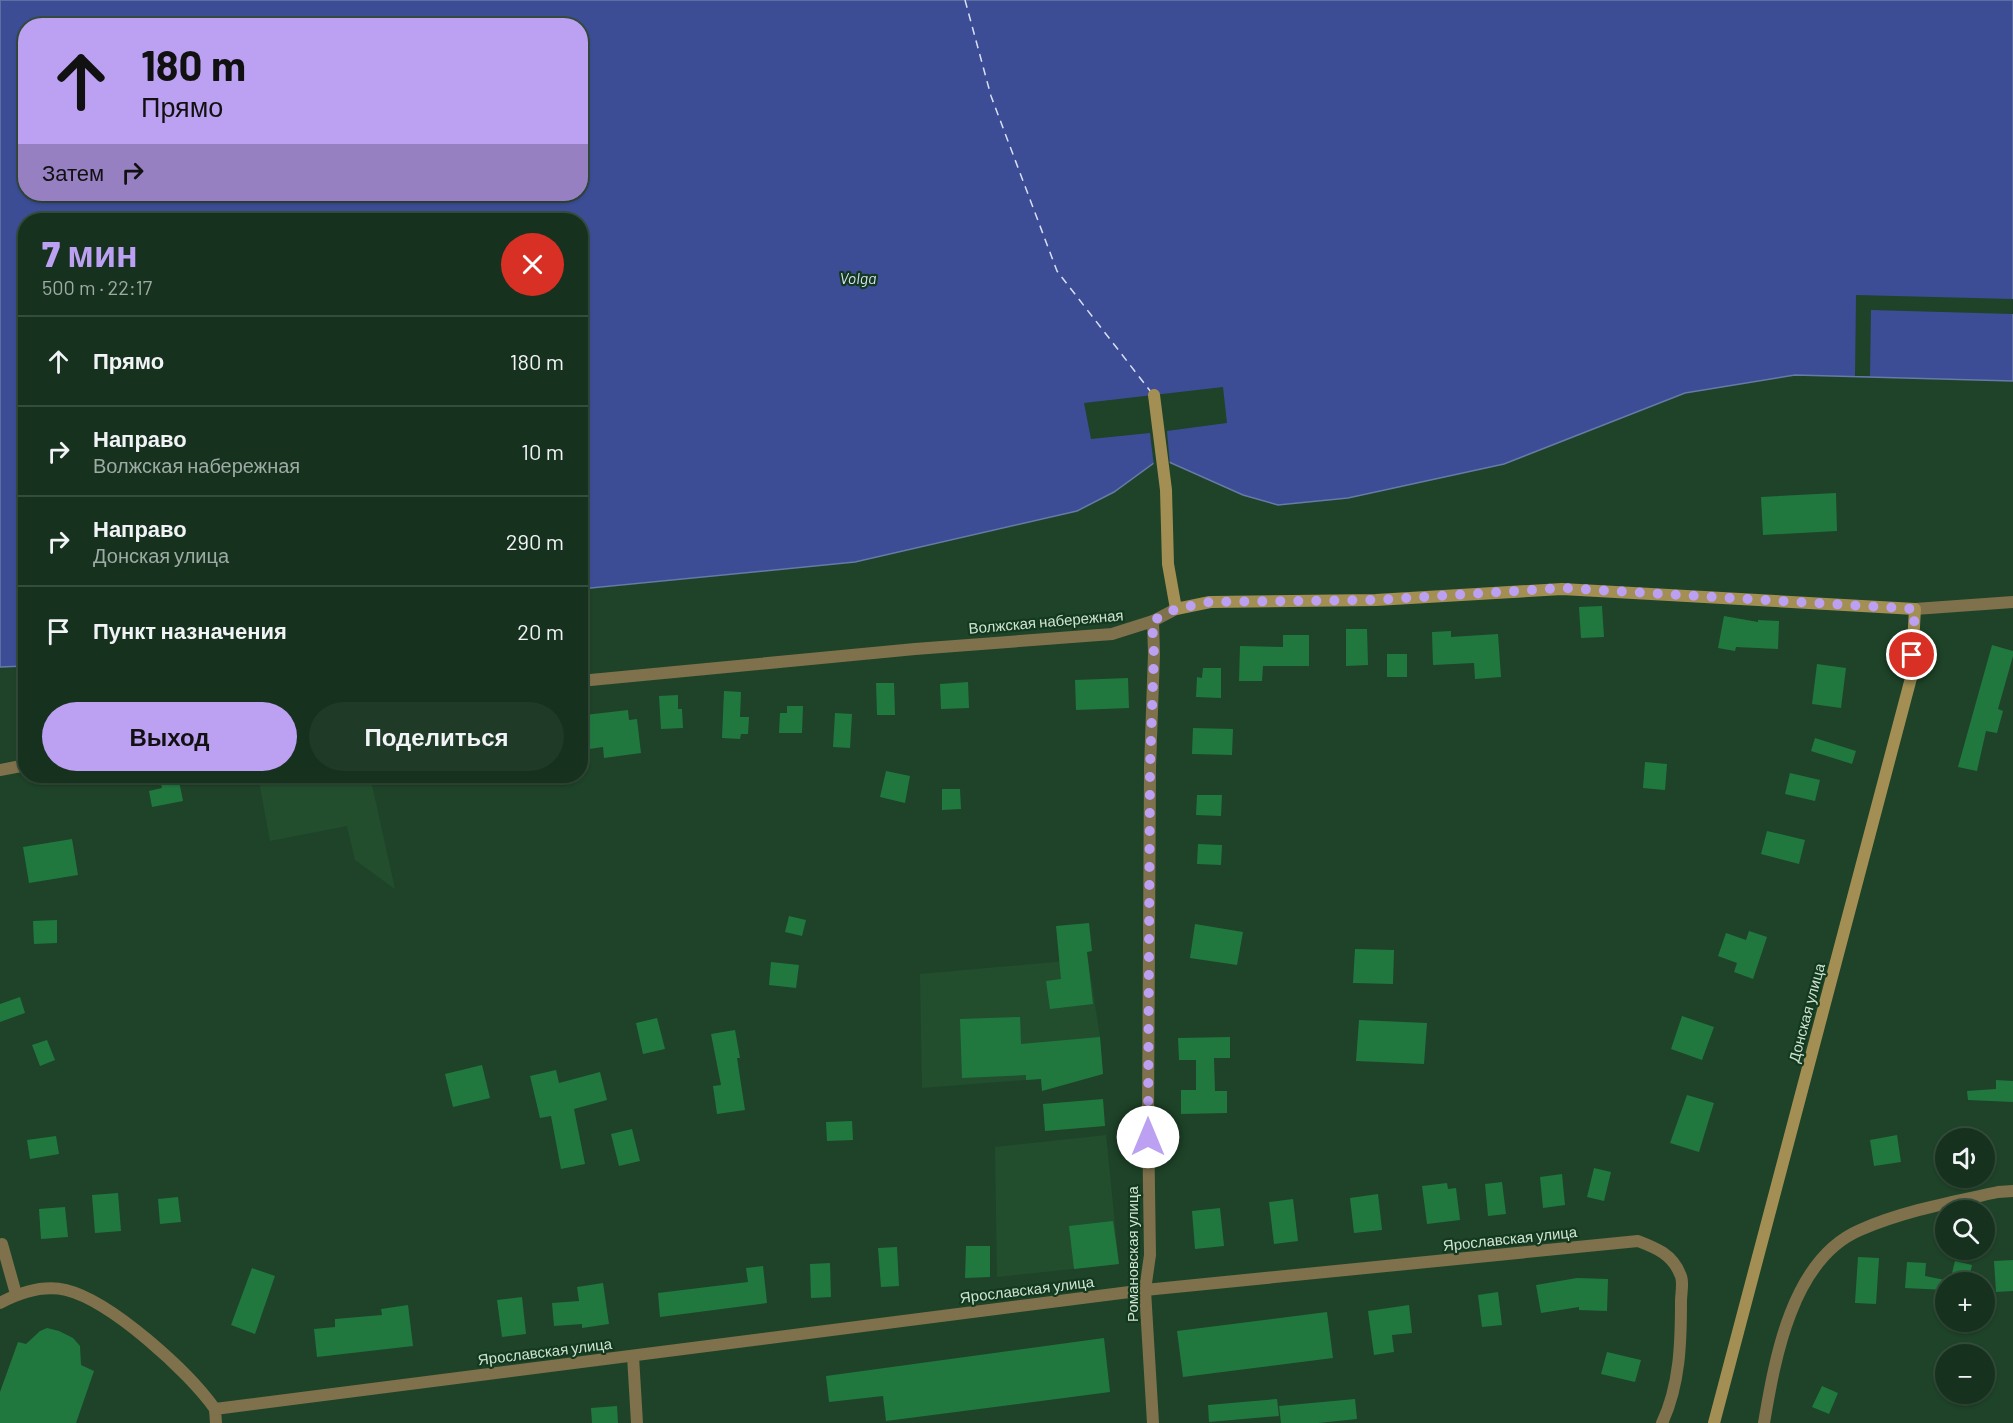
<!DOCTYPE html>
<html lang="ru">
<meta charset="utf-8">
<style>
body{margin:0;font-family:Barlow,sans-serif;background:#1f3a27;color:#f1f3f6;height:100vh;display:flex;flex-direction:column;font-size:22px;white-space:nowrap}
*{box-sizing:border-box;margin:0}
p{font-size:20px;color:#9eaaa4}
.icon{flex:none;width:33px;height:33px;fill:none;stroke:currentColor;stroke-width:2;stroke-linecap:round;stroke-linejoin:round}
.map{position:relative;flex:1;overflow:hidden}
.details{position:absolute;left:18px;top:213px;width:570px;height:570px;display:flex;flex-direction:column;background:#16321e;border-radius:24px;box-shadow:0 2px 4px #0004,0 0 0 2px #354d3c}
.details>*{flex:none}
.banner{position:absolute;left:18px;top:18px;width:570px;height:183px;border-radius:24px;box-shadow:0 2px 4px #0004,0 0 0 2px #354d3c;background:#bca0f2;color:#111;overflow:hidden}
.tools{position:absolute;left:1935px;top:1128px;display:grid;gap:12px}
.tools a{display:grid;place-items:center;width:60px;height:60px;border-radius:50%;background:#16321e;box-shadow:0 2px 4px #0004,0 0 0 2px #354d3c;font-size:30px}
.pin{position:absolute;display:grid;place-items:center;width:51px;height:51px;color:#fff;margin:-26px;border:3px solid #fff;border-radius:50%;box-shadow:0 2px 6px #0007}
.me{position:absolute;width:66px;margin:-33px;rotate:0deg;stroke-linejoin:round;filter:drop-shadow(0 0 4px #0008)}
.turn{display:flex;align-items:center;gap:21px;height:126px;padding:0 24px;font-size:27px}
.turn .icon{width:78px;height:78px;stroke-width:2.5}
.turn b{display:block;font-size:42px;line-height:51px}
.then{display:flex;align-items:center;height:57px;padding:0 24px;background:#0003;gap:12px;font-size:22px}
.round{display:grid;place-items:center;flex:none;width:63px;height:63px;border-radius:32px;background:#1f3a27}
.head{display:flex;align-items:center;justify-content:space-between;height:102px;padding:0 24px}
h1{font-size:36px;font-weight:800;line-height:45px;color:#bca0f2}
.cta{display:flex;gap:12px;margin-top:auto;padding:12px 24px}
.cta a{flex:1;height:69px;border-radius:36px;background:#bca0f2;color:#111;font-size:24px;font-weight:800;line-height:69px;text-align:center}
.cta a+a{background:#1f3a27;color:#f1f3f6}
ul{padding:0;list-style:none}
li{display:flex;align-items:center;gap:18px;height:90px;padding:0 24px;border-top:2px solid #354d3c}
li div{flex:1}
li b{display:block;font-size:22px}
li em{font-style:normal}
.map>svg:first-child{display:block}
.built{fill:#224e2e}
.water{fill:#3c4d96;stroke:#687aa8;stroke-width:1.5;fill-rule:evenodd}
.pier{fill:#1e4328}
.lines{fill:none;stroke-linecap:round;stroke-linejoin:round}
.ferry{stroke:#d8dff5;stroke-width:1.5;stroke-dasharray:8 6;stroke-linecap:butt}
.building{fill:#20783f}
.street{stroke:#7e714c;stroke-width:12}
.secondary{stroke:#a38f53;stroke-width:12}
.route{stroke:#bca0f2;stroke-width:10;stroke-dasharray:0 18}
.labels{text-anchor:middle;stroke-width:4.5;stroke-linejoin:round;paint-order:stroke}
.street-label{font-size:15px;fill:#cfe3d2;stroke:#13391e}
.water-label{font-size:16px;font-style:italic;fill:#d8dff5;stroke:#13391e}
</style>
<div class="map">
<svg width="2013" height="1423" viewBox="0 0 2013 1423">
<rect width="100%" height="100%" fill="#1e4328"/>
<g class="built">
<polygon points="258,776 370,776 395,889 355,860 347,826 270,841"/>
<polygon points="1088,959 1100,1037 1103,1074 922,1088 920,974"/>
<polygon points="1106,1135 1119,1264 997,1277 995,1147"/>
</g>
<path class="water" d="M0,0H2013V381L1795,375L1685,393L1504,464L1348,498L1278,505L1243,495L1169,462L1154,463L1114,492L1077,511L855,562L581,589L580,220H26L25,666L0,667ZM26,26H580V194H26Z"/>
<g class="pier">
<polygon points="1856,295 2013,299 2013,314 1871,310 1870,376 1855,376"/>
<polygon points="1223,387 1227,423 1167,431 1170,466 1154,467 1150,433 1091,439 1084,403"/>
</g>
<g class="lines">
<polyline class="ferry" points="965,0 991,96 1057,271 1151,392"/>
</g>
<g class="building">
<polygon points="1836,493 1837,531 1763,535 1761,497"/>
<polygon points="1602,606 1604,637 1581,638 1579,607"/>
<polygon points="1724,616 1758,622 1758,620 1779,621 1778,649 1736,647 1735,651 1718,648"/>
<polygon points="1346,629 1367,629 1368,665 1346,666"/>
<polygon points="1451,631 1451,637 1498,634 1501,677 1475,679 1474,663 1433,665 1432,632"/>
<polygon points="1283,635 1309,635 1309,666 1263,666 1262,681 1239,681 1240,646 1283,647"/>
<polygon points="1992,645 2013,651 2013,656 1998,709 2003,711 1997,733 1986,731 1977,771 1958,767"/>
<rect x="1387" y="654" width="20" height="23"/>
<polygon points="1817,664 1846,668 1841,708 1812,704"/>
<polygon points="1203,668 1221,668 1221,698 1196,697 1197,677 1202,678"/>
<polygon points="1128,678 1129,708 1076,710 1075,680"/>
<polygon points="968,682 969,708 941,709 940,684"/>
<polygon points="876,683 894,683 895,715 877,715"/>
<polygon points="724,691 741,692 740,717 749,717 748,734 741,734 740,739 722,738"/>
<polygon points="678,695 678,709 682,709 683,728 661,729 659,696"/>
<polygon points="787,706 803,706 802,733 779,733 780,713 787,713"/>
<polygon points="628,710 629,720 637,719 641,753 604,758 603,747 589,749 585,715"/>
<polygon points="835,713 852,714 850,748 833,747"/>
<polygon points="1193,728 1233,729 1232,755 1192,754"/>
<polygon points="1815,738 1856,751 1852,764 1811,751"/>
<polygon points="1645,762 1667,764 1665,790 1643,788"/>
<polygon points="886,771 910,776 905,803 880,797"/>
<polygon points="1790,773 1820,780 1815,801 1785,794"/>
<polygon points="159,776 178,776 183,801 152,807 149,791 162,788"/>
<polygon points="942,789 960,789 961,809 942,810"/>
<polygon points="1197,795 1222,795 1221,816 1196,815"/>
<polygon points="1767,831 1805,840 1799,864 1761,854"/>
<polygon points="72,839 78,875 29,883 23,847"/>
<polygon points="1198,844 1222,845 1221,865 1197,864"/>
<polygon points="789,916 806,920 802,936 785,932"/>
<polygon points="57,920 57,943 34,944 33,921"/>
<polygon points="1089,923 1092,951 1087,952 1093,1004 1050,1009 1046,981 1061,979 1056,926"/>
<polygon points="1195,924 1243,932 1237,965 1190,958"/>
<polygon points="1749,931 1767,937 1753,979 1734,972 1737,963 1718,956 1726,933 1746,940"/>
<polygon points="1355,949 1394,950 1393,984 1353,983"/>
<polygon points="771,962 799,965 796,988 769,985"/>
<polygon points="20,997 25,1013 0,1022 0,1004"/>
<polygon points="1682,1016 1714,1027 1702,1060 1671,1049"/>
<polygon points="1020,1017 1021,1044 1100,1037 1103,1074 1042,1091 1041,1079 1026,1080 1026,1075 962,1078 960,1019"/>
<polygon points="657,1018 665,1049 643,1054 636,1023"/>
<polygon points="1359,1020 1427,1023 1424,1064 1356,1061"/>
<polygon points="735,1030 740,1058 737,1058 745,1110 717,1114 713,1086 721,1085 711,1034"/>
<polygon points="1230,1037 1230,1058 1214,1058 1215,1091 1227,1091 1227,1113 1181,1114 1181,1090 1196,1090 1196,1060 1179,1060 1178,1038"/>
<polygon points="47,1040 55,1060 40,1066 32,1045"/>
<polygon points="482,1065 490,1098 453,1107 445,1074"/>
<polygon points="556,1070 559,1083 600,1072 607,1100 574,1109 585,1164 561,1169 551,1116 540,1118 530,1076"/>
<polygon points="1996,1080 2013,1081 2013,1102 1968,1100 1967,1091 1996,1089"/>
<polygon points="1687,1095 1714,1103 1699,1152 1670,1143"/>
<polygon points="1103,1099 1105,1126 1045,1131 1043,1104"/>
<polygon points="852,1121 853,1140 827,1141 826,1122"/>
<polygon points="632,1129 640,1161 619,1166 611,1134"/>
<polygon points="1897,1135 1901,1162 1874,1166 1870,1140"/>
<polygon points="56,1136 59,1154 30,1159 27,1140"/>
<polygon points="1594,1168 1611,1172 1604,1201 1587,1197"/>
<polygon points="1562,1174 1565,1205 1543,1208 1540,1177"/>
<polygon points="1502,1182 1506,1214 1488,1216 1485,1184"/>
<polygon points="1447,1183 1448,1189 1456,1188 1460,1220 1427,1224 1422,1186"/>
<polygon points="118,1193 121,1231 95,1233 92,1195"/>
<polygon points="1378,1194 1382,1230 1354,1233 1350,1198"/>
<polygon points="178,1197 181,1222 160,1224 158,1199"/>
<polygon points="1293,1199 1298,1241 1274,1244 1269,1202"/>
<polygon points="65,1207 68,1237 41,1239 39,1209"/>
<polygon points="1220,1208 1224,1246 1195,1249 1192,1211"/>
<polygon points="1113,1221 1119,1264 1074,1269 1069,1226"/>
<polygon points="966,1246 990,1246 990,1277 965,1278"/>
<polygon points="897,1247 899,1286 881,1287 878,1248"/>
<polygon points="1858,1257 1879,1258 1876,1304 1855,1303"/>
<polygon points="2013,1260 2013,1291 1996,1292 1994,1261"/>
<polygon points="1955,1261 1972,1265 1968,1282 1946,1282 1946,1290 1905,1288 1907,1262 1926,1263 1925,1276 1950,1281"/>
<polygon points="830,1263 831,1297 811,1298 810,1264"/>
<polygon points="763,1266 767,1303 660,1317 658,1293 748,1282 746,1268"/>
<polygon points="252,1268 275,1276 255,1334 231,1325"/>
<polygon points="1577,1278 1608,1279 1607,1311 1579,1310 1579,1307 1541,1313 1536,1285"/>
<polygon points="603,1283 609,1324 582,1328 582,1324 554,1326 552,1303 579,1301 577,1287"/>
<polygon points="1498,1292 1502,1325 1482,1327 1478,1295"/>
<polygon points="522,1297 526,1334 502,1337 497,1300"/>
<polygon points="408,1305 413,1346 317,1357 314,1329 335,1327 335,1319 382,1315 381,1309"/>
<polygon points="1409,1305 1412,1333 1392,1335 1394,1352 1374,1355 1368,1311"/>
<polygon points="1327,1312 1333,1358 1183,1377 1177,1331"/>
<polygon points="47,1328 59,1331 73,1338 80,1346 81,1365 94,1371 76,1423 0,1423 0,1392 18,1342 26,1344 40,1331"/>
<polygon points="1104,1338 1110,1392 886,1421 883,1396 829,1402 826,1376"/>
<polygon points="1607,1352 1641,1360 1635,1382 1601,1374"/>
<polygon points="1822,1386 1838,1393 1829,1414 1812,1407"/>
<polygon points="1277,1399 1279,1416 1209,1422 1208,1405"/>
<polygon points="1355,1399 1357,1419 1318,1423 1281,1423 1279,1406"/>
<polygon points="617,1406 618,1423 592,1423 591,1408"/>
</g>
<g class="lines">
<g class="street">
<polyline points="1915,609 2013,602"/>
<polyline points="1153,621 1154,654 1150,767 1148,1120 1150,1255 1145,1290 1153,1423"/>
<polyline points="580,681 915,649 1112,634 1153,621 1176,609"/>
<polyline points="0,770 26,765"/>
<polyline points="2,1244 16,1294"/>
<path d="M0,1303C19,1293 44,1285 66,1290C111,1301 188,1371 215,1409"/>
<polyline points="633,1356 637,1423"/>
<path d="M216,1423L215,1409L1145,1290L1638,1241C1656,1248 1672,1254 1680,1274C1684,1281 1681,1293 1681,1301C1681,1342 1680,1385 1662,1423"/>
<path d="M1764,1423C1775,1358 1792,1259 1860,1230C1903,1211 1952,1202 1998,1192L2013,1191"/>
</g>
<polyline class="secondary" points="1154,395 1166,490 1168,564 1176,609 1210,602 1376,600 1562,589 1915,609 1911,678 1714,1423"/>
</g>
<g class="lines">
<polyline class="route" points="1148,1137 1150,767 1154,654 1152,621 1176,609 1210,602 1376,600 1563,588 1915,609 1912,655"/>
</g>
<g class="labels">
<g class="street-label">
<text transform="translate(1046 622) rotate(-5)" y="5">Волжская набережная</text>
<text transform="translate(1807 1013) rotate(-75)" y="5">Донская улица</text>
<text transform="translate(1510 1239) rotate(-6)" y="5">Ярославская улица</text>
<text transform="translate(1133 1254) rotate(-90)" y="5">Романовская улица</text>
<text transform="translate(1027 1290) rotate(-7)" y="5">Ярославская улица</text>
<text transform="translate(545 1352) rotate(-7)" y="5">Ярославская улица</text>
</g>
<g class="water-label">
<text x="858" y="284">Volga</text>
</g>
</g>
</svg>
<div class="tools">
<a><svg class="icon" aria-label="sound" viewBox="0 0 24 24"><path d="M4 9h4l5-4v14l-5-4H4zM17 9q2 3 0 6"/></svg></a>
<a><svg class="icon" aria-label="search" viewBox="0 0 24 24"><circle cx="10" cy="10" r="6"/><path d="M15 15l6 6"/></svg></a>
<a>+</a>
<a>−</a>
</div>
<div class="pin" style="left:1912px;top:655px;background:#d93025"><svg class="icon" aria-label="arrive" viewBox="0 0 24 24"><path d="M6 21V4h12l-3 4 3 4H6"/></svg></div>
<svg class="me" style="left:1148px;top:1137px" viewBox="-20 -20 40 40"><circle r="19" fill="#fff"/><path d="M0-13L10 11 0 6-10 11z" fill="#bca0f2"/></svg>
<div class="banner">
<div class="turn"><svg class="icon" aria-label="ahead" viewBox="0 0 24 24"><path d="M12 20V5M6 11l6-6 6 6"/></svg><div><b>180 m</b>Прямо</div></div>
<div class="then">Затем<svg class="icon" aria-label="right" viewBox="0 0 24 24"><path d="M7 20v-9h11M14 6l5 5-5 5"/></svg></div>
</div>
<section class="details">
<div class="head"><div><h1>7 мин</h1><p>500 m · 22:17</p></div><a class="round" style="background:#d93025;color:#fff"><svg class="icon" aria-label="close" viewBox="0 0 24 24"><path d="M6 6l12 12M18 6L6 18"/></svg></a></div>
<ul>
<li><svg class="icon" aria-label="ahead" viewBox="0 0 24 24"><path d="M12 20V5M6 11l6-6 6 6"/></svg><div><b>Прямо</b></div><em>180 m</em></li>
<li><svg class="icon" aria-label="right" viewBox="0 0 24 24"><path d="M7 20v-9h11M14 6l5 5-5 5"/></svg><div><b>Направо</b><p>Волжская набережная</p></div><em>10 m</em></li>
<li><svg class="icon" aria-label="right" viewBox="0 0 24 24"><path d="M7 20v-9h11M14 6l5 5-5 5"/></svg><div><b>Направо</b><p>Донская улица</p></div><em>290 m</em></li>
<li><svg class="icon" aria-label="arrive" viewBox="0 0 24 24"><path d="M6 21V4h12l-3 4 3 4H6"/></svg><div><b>Пункт назначения</b></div><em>20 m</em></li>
</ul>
<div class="cta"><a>Выход</a><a>Поделиться</a></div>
</section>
</div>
